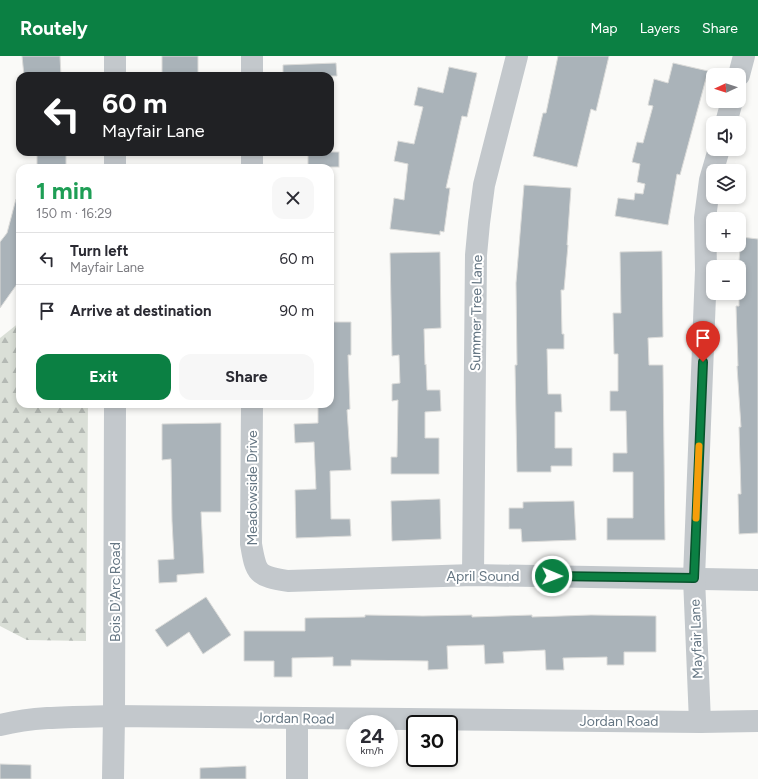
<!DOCTYPE html>
<meta charset="utf-8">
<style>
body{margin:0;font-family:Figtree,sans-serif;background:#f7f7f7;color:#2b2b33;height:100vh;display:flex;flex-direction:column;font-size:15px;white-space:nowrap}
*{box-sizing:border-box;margin:0}
p{font-size:13px;color:#7c7c81}
.icon{flex:none;width:22px;height:22px;fill:none;stroke:currentColor;stroke-width:2;stroke-linecap:round;stroke-linejoin:round}
.map{position:relative;flex:1;overflow:hidden}
.sheet{position:absolute;left:16px;top:108px;width:318px;height:244px;display:flex;flex-direction:column;background:#fff;border-radius:12px;box-shadow:0 2px 6px #0003}
.sheet>*{flex:none}
.top-card{position:absolute;left:16px;top:16px;width:318px;height:84px;border-radius:12px;box-shadow:0 2px 6px #0003;background:#202124;color:#fff;overflow:hidden}
.needle{width:26px;rotate:267deg}
.controls{position:absolute;left:706px;top:12px;display:grid;gap:8px}
.controls a{display:grid;place-items:center;width:40px;height:40px;border-radius:8px;background:#fff;box-shadow:0 2px 6px #0003;font-size:20px}
.speed{position:absolute;left:346px;top:659px;display:flex;gap:8px;font-size:20px;font-weight:700;text-align:center}
.speed>*{display:grid;place-content:center;width:52px;height:52px;border-radius:50%;background:#fff;box-shadow:0 2px 6px #0003;line-height:1}
.speed small{font-size:10px;font-weight:400}
.speed .limit{border:2px solid #111;border-radius:6px;background:#fff;color:#111}
.pin{position:absolute;display:grid;place-items:center;width:34px;height:34px;color:#fff;margin:-41px -17px;border-radius:50% 50% 50% 0;rotate:-45deg;box-shadow:0 0 4px #0007}
.pin .icon{rotate:45deg}
.me{position:absolute;width:44px;margin:-22px;rotate:91deg;stroke-linejoin:round;filter:drop-shadow(0 0 3px #0008)}
.turn{display:flex;align-items:center;gap:14px;height:84px;padding:0 20px;font-size:18px}
.turn .icon{width:52px;height:52px;stroke-width:2.5}
.turn b{display:block;font-size:28px;line-height:34px}
.round{display:grid;place-items:center;flex:none;width:42px;height:42px;border-radius:12px;background:#f7f7f7}
.head{display:flex;align-items:center;justify-content:space-between;height:68px;padding:0 20px}
h1{font-size:24px;font-weight:700;line-height:30px;color:#1e9e55}
.cta{display:flex;gap:8px;margin-top:auto;padding:8px 20px}
.cta a{flex:1;height:46px;border-radius:12px;background:#0b8043;color:#fff;font-size:16px;font-weight:700;line-height:46px;text-align:center}
.cta a+a{background:#f7f7f7;color:#2b2b33}
ul{padding:0;list-style:none}
li{display:flex;align-items:center;gap:12px;height:52px;padding:0 20px;border-top:1px solid #e1e1e2}
li div{flex:1}
li b{display:block;font-size:15px}
li em{font-style:normal}
header{display:flex;align-items:center;gap:24px;box-sizing:border-box;height:56px;padding:0 20px;background:#0b8043;color:#fff}
header strong{font-size:19px}
nav{display:flex;gap:22px;margin-inline-start:auto;font-size:14px}
.map>svg:first-child{display:block}
.forest{fill:url(#forest-firs)}
.building{fill:#aab3b9;stroke:#dcdcda}
.lines{fill:none;stroke-linecap:round;stroke-linejoin:round}
.minor{stroke:#c3c8cc;stroke-width:22}
.route-casing{stroke:#07532c;stroke-width:10}
.route{stroke:#0b8043;stroke-width:7}
.slow{stroke:#f59e0b;stroke-width:7}
.labels{text-anchor:middle;stroke-width:4;stroke-linejoin:round;paint-order:stroke}
.street-label{font-size:14px;fill:#657683;stroke:#fff}
</style>
<header>
<strong>Routely</strong>
<nav><a>Map</a><a>Layers</a><a>Share</a></nav>
</header>
<div class="map">
<svg width="758" height="723" viewBox="0 0 758 723">
<defs>
<pattern id="forest-firs" width="22" height="20" patternUnits="userSpaceOnUse"><rect width="22" height="20" fill="#dadfd7"/><path d="M5 1l3.5 6h-7zM16 11l3.5 6h-7z" fill="#b4b9b4"/></pattern>
</defs>
<rect width="100%" height="100%" fill="#fafaf8"/>
<polygon class="forest" points="20,266 20,348 88,348 86,585 27,584 0,570 0,282"/>
<g class="building">
<polygon points="22,0 60,0 61,20 24,20"/>
<rect x="162" y="0" width="36" height="20"/>
<polygon points="558,0 609,0 596,55 591,53 577,111 533,100 543,57 546,57"/>
<polygon points="336,7 337,20 283,20 283,9"/>
<polygon points="673,7 708,15 680,119 677,118 668,169 615,160 618,142 634,144 635,137 643,138 645,128 637,126 640,108 632,106 637,86 643,87 653,50 648,49 654,23 668,27"/>
<polygon points="449,11 477,17 467,61 462,60 446,132 450,132 444,176 440,175 440,179 390,173 394,142 404,144 408,108 394,105 398,85 414,88 423,51 414,49 418,31 443,37"/>
<rect x="37" y="96" width="29" height="16"/>
<rect x="308" y="96" width="31" height="15"/>
<polygon points="524,129 571,132 567,189 568,189 564,234 561,234 562,278 564,278 564,293 547,293 548,338 561,338 562,356 555,356 555,392 572,392 572,410 551,410 551,416 517,416 515,309 517,309 516,227"/>
<polygon points="16,143 20,143 20,224 0,252 0,186 7,177"/>
<polygon points="741,181 758,183 758,477 739,478 738,438 741,438 739,371 741,371 737,310 738,310 736,250 739,250 739,205"/>
<polygon points="662,195 663,281 648,282 649,309 663,309 665,484 607,484 607,462 633,462 633,416 613,416 613,397 627,397 626,355 610,355 610,335 618,335 618,298 614,298 613,257 621,257 620,196"/>
<polygon points="440,196 441,272 424,273 425,309 426,308 427,334 440,334 441,355 425,356 425,382 439,382 439,418 391,418 391,401 397,401 398,344 392,345 392,328 400,327 399,299 392,300 390,197"/>
<polygon points="330,266 351,266 351,299 348,299 350,353 347,354 351,414 330,415 331,463 350,463 351,480 296,482 295,434 316,433 314,386 295,387 294,368 318,367 318,348 330,348"/>
<polygon points="221,367 221,456 201,456 204,517 177,519 177,526 159,527 158,504 174,503 172,465 171,403 162,404 162,368"/>
<polygon points="439,443 440,443 441,483 392,485 391,445"/>
<polygon points="574,445 576,484 522,486 521,473 509,473 509,452 523,452 523,446"/>
<polygon points="206,541 231,579 203,598 189,576 167,591 155,574"/>
<polygon points="365,559 423,560 472,559 472,561 532,559 532,561 591,559 656,560 656,596 624,596 624,609 607,609 607,601 563,602 564,614 546,614 545,594 503,596 504,607 485,608 484,589 447,590 448,613 428,614 428,605 351,604 351,610 333,610 333,601 292,602 292,621 274,621 274,605 244,605 244,575 305,575 305,562 365,561"/>
<polygon points="0,708 31,709 31,723 0,723"/>
<polygon points="246,710 246,723 200,723 200,712"/>
</g>
<g class="lines">
<g class="minor">
<polyline points="115,0 115,20"/>
<polyline points="252,0 252,20"/>
<polyline points="739,19 744,0"/>
<polyline points="726,67 732,45"/>
<polyline points="115,96 115,112"/>
<polyline points="252,96 252,112"/>
<path d="M252,348L251,488C256,518 257,520 288,525L473,519L758,524"/>
<polyline points="473,519 476,199 479,167 484,129 517,0"/>
<polyline points="297,663 297,723"/>
<polyline points="700,666 694,522 706,214 705,162 710,124 719,93"/>
<path d="M0,669C38,660 76,661 114,660L700,666L758,665"/>
<polyline points="113,723 114,660 115,348"/>
</g>
</g>
<g class="lines">
<g class="route-casing">
<polyline id="route" points="552,520 694,522 703,306"/>
</g>
<use href="#route" class="route"/>
<polyline class="slow" points="696,462 699,390"/>
</g>
<g class="labels">
<g class="street-label">
<text transform="translate(476 257) rotate(-89)" y="5">Summer Tree Lane</text>
<text transform="translate(252 432) rotate(-90)" y="5">Meadowside Drive</text>
<text x="483" y="525">April Sound</text>
<text transform="translate(115 536) rotate(-90)" y="5">Bois D'Arc Road</text>
<text transform="translate(696 583) rotate(-92)" y="5">Mayfair Lane</text>
<text transform="translate(295 662) rotate(1)" y="5">Jordan Road</text>
<text x="619" y="670">Jordan Road</text>
</g>
</g>
</svg>
<div class="controls">
<a><svg class="needle" viewBox="-14 -14 28 28"><path d="M0-13l5 13h-10z" fill="#e53935"/><path d="M0 13l5-13h-10z" fill="#7c7c81"/></svg></a>
<a><svg class="icon" aria-label="sound" viewBox="0 0 24 24"><path d="M4 9h4l5-4v14l-5-4H4zM17 9q2 3 0 6"/></svg></a>
<a><svg class="icon" aria-label="layers" viewBox="0 0 24 24"><path d="M12 4l9 5-9 5-9-5zM3 14l9 5 9-5"/></svg></a>
<a>+</a>
<a>−</a>
</div>
<div class="speed"><div>24<small>km/h</small></div><div class="limit">30</div></div>
<div class="pin" style="left:703px;top:306px;background:#d93025"><svg class="icon" aria-label="arrive" viewBox="0 0 24 24"><path d="M6 21V4h12l-3 4 3 4H6"/></svg></div>
<svg class="me" style="left:552px;top:520px" viewBox="-20 -20 40 40"><circle r="17" fill="#0b8043" stroke="#fff" stroke-width="3"/><path d="M0-11L8 9 0 5-8 9z" fill="#fff"/></svg>
<div class="top-card">
<div class="turn"><svg class="icon" aria-label="left" viewBox="0 0 24 24"><path d="M17 20v-9H6M10 6l-5 5 5 5"/></svg><div><b>60 m</b>Mayfair Lane</div></div>
</div>
<section class="sheet">
<div class="head"><div><h1>1 min</h1><p>150 m · 16:29</p></div><a class="round"><svg class="icon" aria-label="close" viewBox="0 0 24 24"><path d="M6 6l12 12M18 6L6 18"/></svg></a></div>
<ul>
<li><svg class="icon" aria-label="left" viewBox="0 0 24 24"><path d="M17 20v-9H6M10 6l-5 5 5 5"/></svg><div><b>Turn left</b><p>Mayfair Lane</p></div><em>60 m</em></li>
<li><svg class="icon" aria-label="arrive" viewBox="0 0 24 24"><path d="M6 21V4h12l-3 4 3 4H6"/></svg><div><b>Arrive at destination</b></div><em>90 m</em></li>
</ul>
<div class="cta"><a>Exit</a><a>Share</a></div>
</section>
</div>
